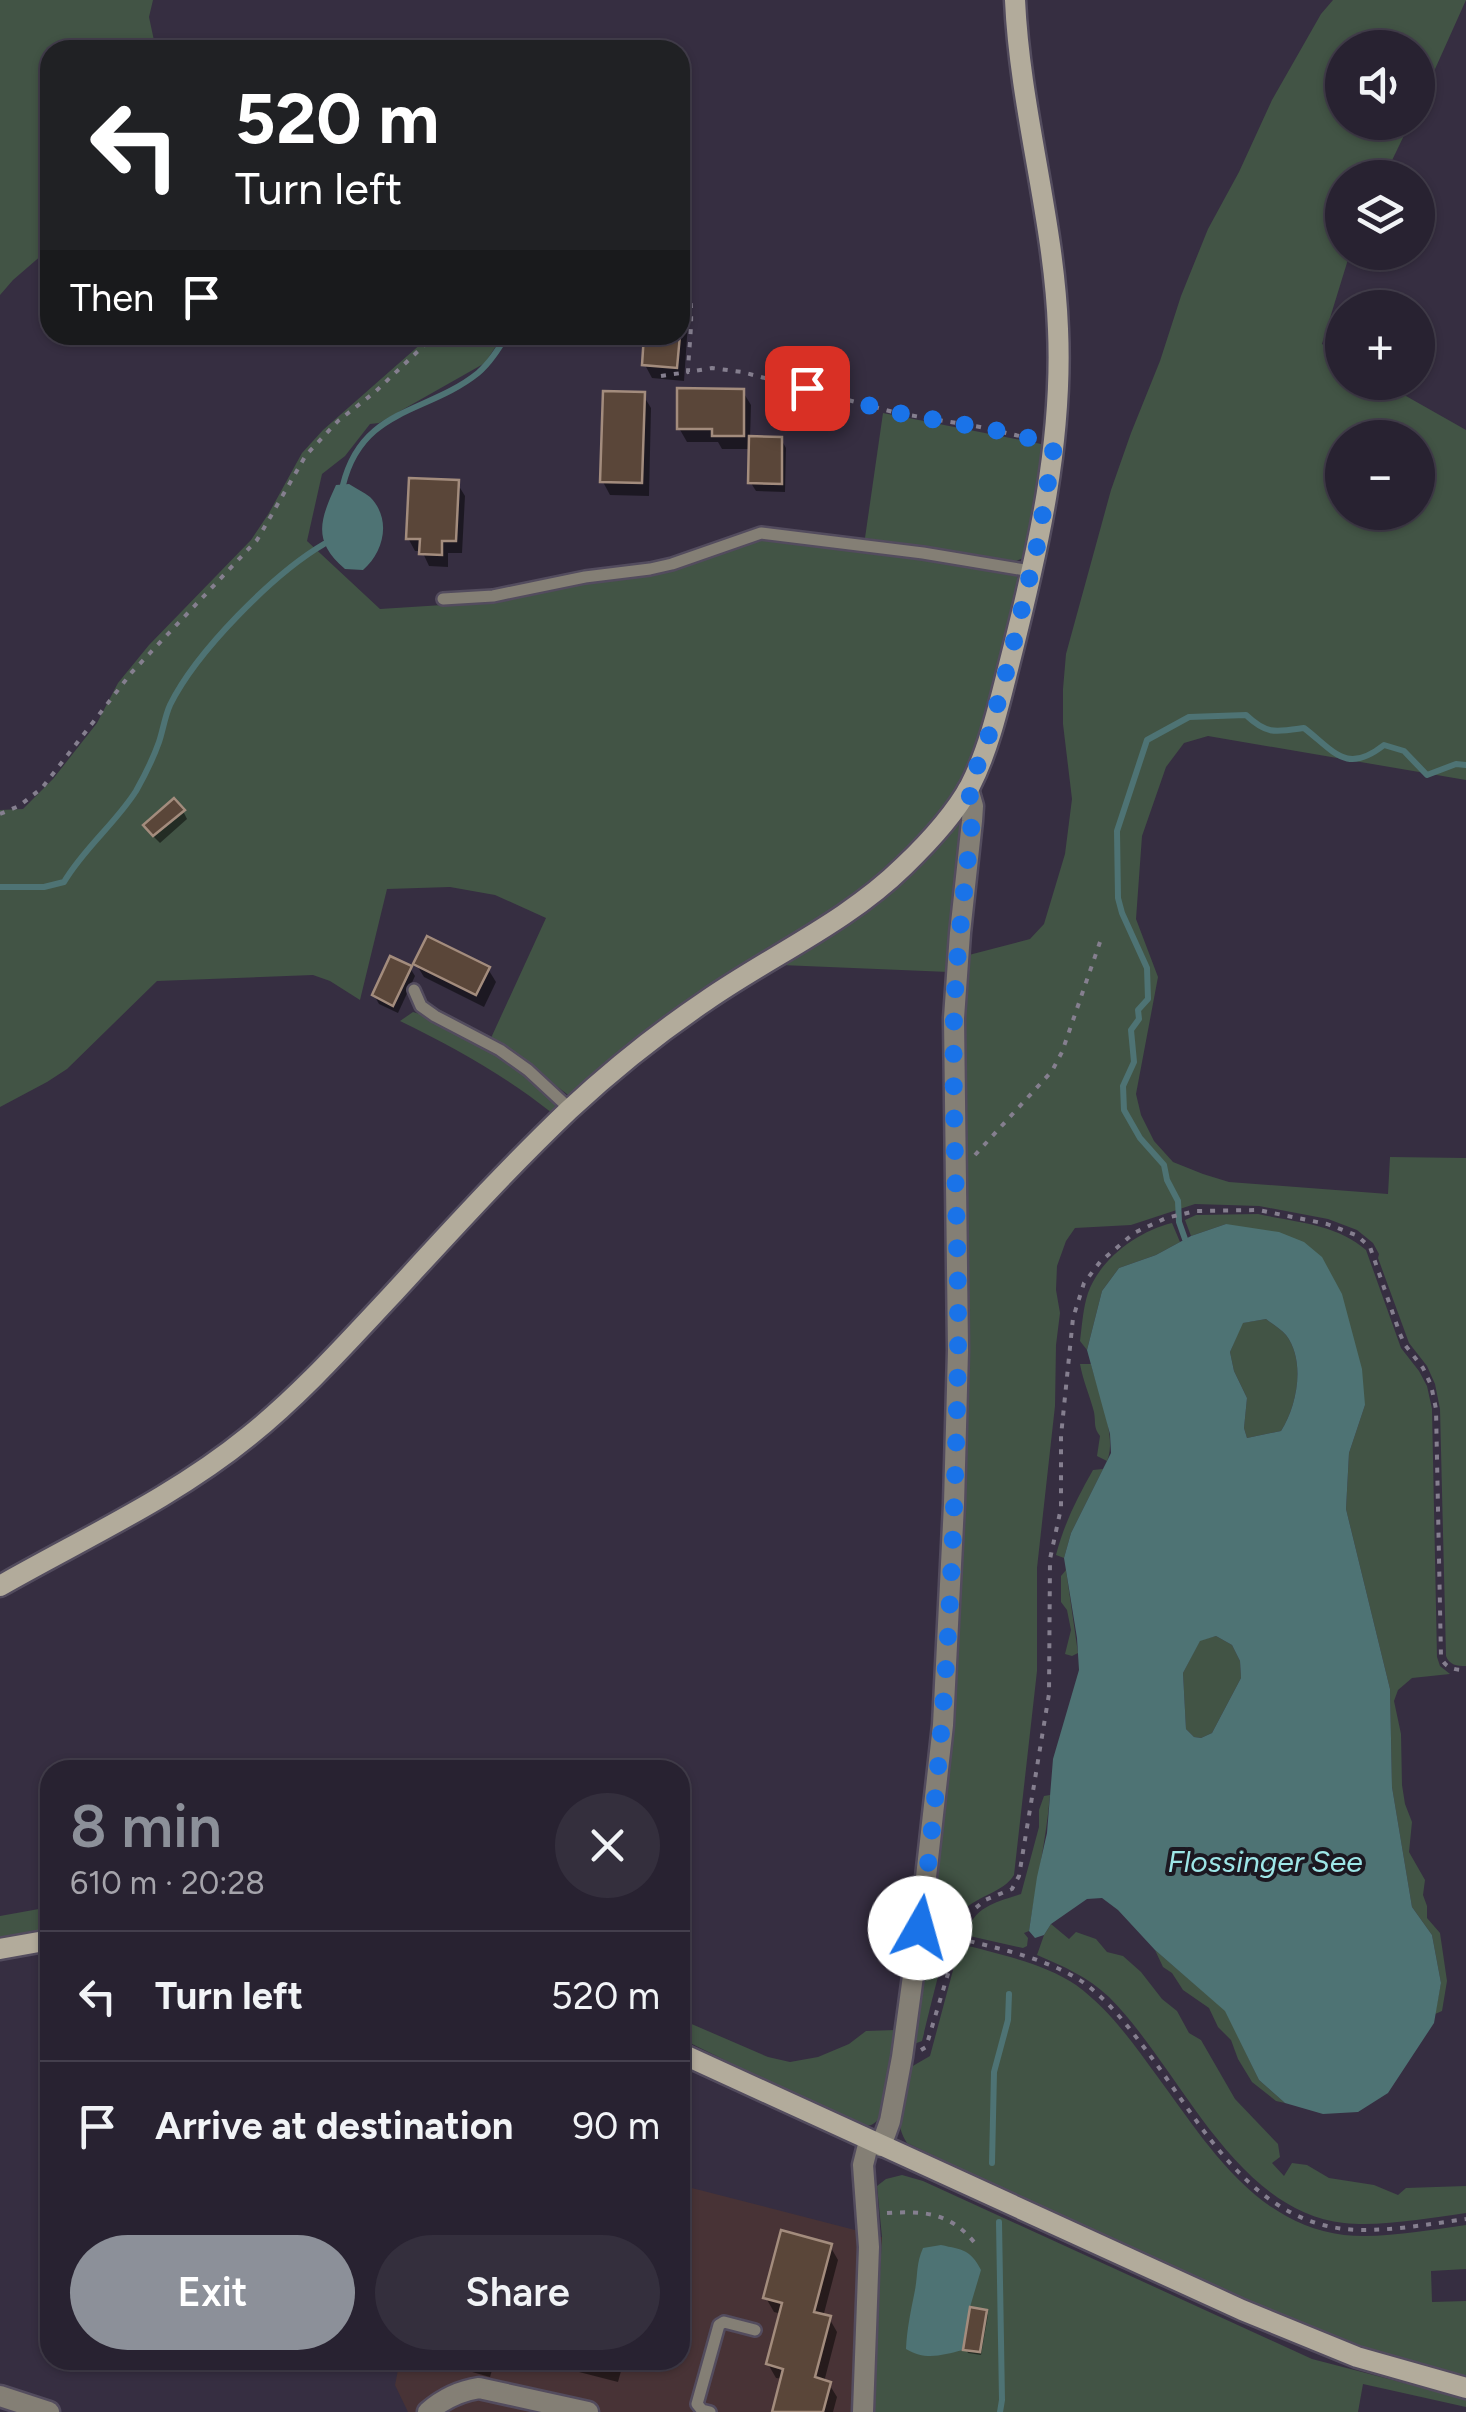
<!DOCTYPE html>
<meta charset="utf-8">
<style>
body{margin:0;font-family:Figtree,sans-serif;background:#342f3d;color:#f1f3f6;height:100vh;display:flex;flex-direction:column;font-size:38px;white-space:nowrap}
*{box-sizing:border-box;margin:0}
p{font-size:32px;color:#a5a4ab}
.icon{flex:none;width:55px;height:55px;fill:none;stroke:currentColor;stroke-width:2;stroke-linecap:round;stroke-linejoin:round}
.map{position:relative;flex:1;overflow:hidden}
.sheet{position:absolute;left:40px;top:1760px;width:650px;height:610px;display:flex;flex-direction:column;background:#282231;border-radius:30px;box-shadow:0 2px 8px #0004,0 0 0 2px #443f4d}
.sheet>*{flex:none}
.banner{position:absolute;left:40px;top:40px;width:650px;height:305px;border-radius:30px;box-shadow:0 2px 8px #0004,0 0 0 2px #443f4d;background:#202124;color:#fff;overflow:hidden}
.controls{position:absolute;left:1325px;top:30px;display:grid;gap:20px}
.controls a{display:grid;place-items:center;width:110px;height:110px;border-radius:50%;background:#282231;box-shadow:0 2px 8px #0004,0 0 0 2px #443f4d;font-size:50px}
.pin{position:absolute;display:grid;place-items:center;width:85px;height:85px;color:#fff;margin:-42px;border-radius:20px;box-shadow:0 5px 15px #0006}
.me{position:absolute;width:110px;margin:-55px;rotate:7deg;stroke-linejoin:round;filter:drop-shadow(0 0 8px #0008)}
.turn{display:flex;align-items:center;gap:35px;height:210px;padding:0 30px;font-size:45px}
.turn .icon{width:130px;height:130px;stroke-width:2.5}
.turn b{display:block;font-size:70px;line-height:85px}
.then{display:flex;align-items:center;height:95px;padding:0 30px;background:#0003;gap:20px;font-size:38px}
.round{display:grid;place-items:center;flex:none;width:105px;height:105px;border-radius:52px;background:#342f3d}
.head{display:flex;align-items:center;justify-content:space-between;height:170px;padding:0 30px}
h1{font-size:60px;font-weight:600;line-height:75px;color:#8c9099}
.action{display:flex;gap:20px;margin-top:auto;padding:20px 30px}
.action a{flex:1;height:115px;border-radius:60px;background:#8c9099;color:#fff;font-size:40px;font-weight:600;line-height:115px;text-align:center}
.action a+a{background:#342f3d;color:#f1f3f6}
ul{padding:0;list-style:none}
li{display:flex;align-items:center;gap:30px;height:130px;padding:0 30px;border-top:2px solid #443f4d}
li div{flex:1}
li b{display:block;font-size:38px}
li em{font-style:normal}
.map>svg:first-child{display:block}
.commercial{fill:#483336}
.green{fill:#425445;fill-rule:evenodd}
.water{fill:#4e7374;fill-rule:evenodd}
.shadow{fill:#0007}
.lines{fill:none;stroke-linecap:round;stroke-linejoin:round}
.stream{stroke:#4e7374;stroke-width:6}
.building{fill:#5a4639;stroke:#a38c7d;stroke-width:2.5}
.lane-casing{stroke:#534c5e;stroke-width:16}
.street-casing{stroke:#534c5e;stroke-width:25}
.secondary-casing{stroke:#534c5e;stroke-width:25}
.path{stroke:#857f8f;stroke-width:4;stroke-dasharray:5 8;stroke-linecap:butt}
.lane{stroke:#847f75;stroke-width:11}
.street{stroke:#847f75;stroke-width:20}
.secondary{stroke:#b2ab9b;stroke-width:20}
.route{stroke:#1a73e8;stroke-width:18;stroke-dasharray:0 32.4}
.labels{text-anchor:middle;stroke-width:8;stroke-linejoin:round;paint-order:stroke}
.water-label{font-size:30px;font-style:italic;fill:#9de6e7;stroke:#1c1821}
</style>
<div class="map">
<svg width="1466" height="2412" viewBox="0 0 1466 2412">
<rect width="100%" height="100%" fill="#362e41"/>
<polygon class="commercial" points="680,2185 882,2237 871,2412 408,2412 395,2385 400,2360 680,2360"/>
<g class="green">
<polygon points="0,0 153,0 149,17 156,50 50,50 50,248 13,280 0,295"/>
<path d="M1333,0H1466L1418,107V48H1342V122L1410,123L1384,177L1342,178V252L1350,253L1322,344L1342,357V382L1383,383L1466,430V780L1208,736L1184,743L1166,767L1142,836L1136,919L1158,977L1136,1094L1141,1115L1154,1141L1173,1162L1203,1174L1229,1182L1388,1194L1390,1157L1466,1158V1666C1457,1666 1449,1665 1446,1656L1440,1409L1435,1384L1427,1366L1409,1343L1378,1258L1379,1254L1373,1243L1357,1230L1328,1219L1259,1206L1195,1204L1131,1225L1075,1228L1066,1241L1057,1266L1056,1290L1060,1313L1056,1345L1055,1406L1037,1568V1671L1014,1875C1003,1893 978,1895 963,1911C948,1926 929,2015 922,2041L914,2044L934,1896L965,956L1030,939L1044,924L1065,854L1072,799L1063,724V689L1066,654L1111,490L1131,433L1160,361L1181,296L1208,229L1239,172L1272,100L1321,14ZM1342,438H1418V512H1342Z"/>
<polygon points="431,335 503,335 485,363 379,423 370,424 345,456 322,474 307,541 380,609 474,603 660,571 766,535 1007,571 1016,574 1020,586 1003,655 973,756 948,802 928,827 853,897 653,1026 571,1097 491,1038 546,918 495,895 450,887 387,889 360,1000 330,981 313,975 157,981 67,1069 47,1082 0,1107 0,810 23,809 53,779 97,723 118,683 149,645 251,540 269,513 302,453 323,430"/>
<polygon points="883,413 1041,444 1044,448 1026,557 1016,561 865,538"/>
<polygon points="958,818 963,818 949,972 781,965 864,911"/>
<path d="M413,1012C457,1025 530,1069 557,1106L552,1113C505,1076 454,1047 400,1021Z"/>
<path d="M1258,1214C1295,1222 1337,1224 1366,1250L1401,1348L1419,1371L1427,1386L1432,1409L1437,1657L1440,1666L1450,1674L1412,1678L1398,1690L1394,1701L1401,1734L1402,1785L1405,1804L1412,1822L1409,1852L1425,1880L1423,1895L1427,1906V1918L1440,1933L1447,1981L1442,2011L1435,2014L1441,1983L1432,1935L1412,1907L1392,1787L1390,1689L1346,1509L1349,1453L1365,1405L1226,1224L1191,1236L1185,1220L1196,1215Z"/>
<path d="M1172,1223L1180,1242L1156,1255L1119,1268L1102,1291L1087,1350L1080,1341C1082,1326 1083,1308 1088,1293C1100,1259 1138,1231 1172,1223Z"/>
<path d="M1266,1319C1272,1324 1281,1329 1286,1335C1306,1361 1297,1406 1281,1431L1247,1438L1244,1428L1247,1398L1234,1371L1230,1352L1242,1323Z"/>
<path d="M1080,1364H1091C1097,1388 1118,1439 1107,1461L1097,1456L1100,1436C1093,1427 1096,1423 1094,1412C1090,1396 1083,1381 1080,1364Z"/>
<path d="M1103,1469L1071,1533L1064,1558L1056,1555C1064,1524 1077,1498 1093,1470Z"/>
<polygon points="1066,1570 1078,1653 1072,1656 1065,1654 1071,1630 1067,1610 1061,1602 1061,1576"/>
<polygon points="1216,1636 1232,1645 1240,1661 1241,1678 1212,1733 1201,1738 1194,1737 1186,1729 1183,1673 1200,1640"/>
<path d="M1050,1795C1046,1841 1036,1885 1029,1931L1024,1933L1028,1938L1027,1946L1023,1948L965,1935C975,1906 994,1903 1021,1894L1039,1827V1810L1044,1796Z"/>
<polygon points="50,1907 50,1928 0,1937 0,1916"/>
<path d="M1051,1924L1069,1939L1076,1932L1096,1939L1107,1952L1123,1956L1141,1972L1162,1999L1177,2011L1189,2033L1201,2040L1235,2099L1278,2144L1280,2157L1272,2163L1284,2176L1292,2163L1307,2165L1329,2178L1374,2185L1398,2195L1406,2188L1466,2186V2213C1430,2218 1380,2227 1344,2223C1233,2210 1181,2069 1109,1997C1088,1977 1063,1966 1037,1955L1044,1935Z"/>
<path d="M960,1944C996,1953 1046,1964 1076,1985C1109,2009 1133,2043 1157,2076C1206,2142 1254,2224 1344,2235C1381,2239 1429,2230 1466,2225V2269L1431,2271L1432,2302L1466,2301V2377L1384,2355L1321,2334L1126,2250L1027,2200L907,2143C891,2119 903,2093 911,2067L930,2056Z"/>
<polygon points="1155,1950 1226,2011 1259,2080 1285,2103 1276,2101 1252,2082 1238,2059 1231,2040 1218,2027 1209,2008 1183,1990 1172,1973 1163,1967"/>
<path d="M680,2019L768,2057L790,2062L818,2057L849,2044L866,2031L896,2030C894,2048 890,2116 873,2124C866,2128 857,2125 850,2122L680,2038Z"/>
<polygon points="902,2175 923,2181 1312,2359 1466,2399 1466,2407 1363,2384 1358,2412 872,2412 882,2237 877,2186 886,2179"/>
</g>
<g class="water">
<path d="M349,484C355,488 364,492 370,497C392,519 384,552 363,570L345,569C312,541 320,520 336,485Z"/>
<path d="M1226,1224L1279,1232L1304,1242L1322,1257L1342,1294L1362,1369L1365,1405L1349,1453L1346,1509L1390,1689L1392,1787L1412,1907L1432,1935L1441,1983L1434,2023L1388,2093L1358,2112L1323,2114L1285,2103L1259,2080L1225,2011L1155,1950L1118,1910L1102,1898L1087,1899L1051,1924L1044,1935L1035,1938L1029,1931L1037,1877L1047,1833L1053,1759L1079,1670L1077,1638L1064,1558L1071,1533L1111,1453L1110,1434L1087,1350L1102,1291L1119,1268L1156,1255L1191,1236ZM1266,1319C1272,1324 1281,1329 1286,1335C1306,1361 1297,1406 1281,1431L1247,1438L1244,1428L1247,1398L1234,1371L1230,1352L1243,1323ZM1216,1636L1232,1645L1240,1661L1241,1678L1212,1733L1201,1738L1194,1737L1186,1729L1183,1673L1200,1641Z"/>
<path d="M941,2245C963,2250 970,2249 981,2270L970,2307L963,2350C942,2355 926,2361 906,2349C907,2328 911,2310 915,2290C918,2274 916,2264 923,2248Z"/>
</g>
<g class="shadow">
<polygon points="680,295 689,309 684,381 652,378 645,365 647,335 680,335"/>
<polygon points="743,392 751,405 750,439 781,439 786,448 785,492 756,491 751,483 751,449 722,449 718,442 687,442 679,428"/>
<polygon points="643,395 651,408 649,496 610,495 603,482"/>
<polygon points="457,483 465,496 462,553 448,553 448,567 429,566 422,551 415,551 408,538"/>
<polygon points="183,811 187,819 160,843 151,834"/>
<polygon points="416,964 488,969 496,982 484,1007 424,977"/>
<polygon points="410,968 415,976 398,1013 379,1004 374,995"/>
<polygon points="830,2246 838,2260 823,2317 829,2318 837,2332 824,2382 829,2384 837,2397 833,2412 774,2412 783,2379 776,2378 768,2364 782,2314 774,2312 766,2298"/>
<polygon points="986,2312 988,2315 981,2355 968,2353 966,2349"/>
<polygon points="429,2360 495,2360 490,2377"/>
<polygon points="572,2360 624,2360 618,2382 579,2372"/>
</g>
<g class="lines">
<g class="stream">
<path d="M343,485C362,407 427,414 478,373C490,363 499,348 507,335"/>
<path d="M0,887H44L64,882C84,848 115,824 136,791C145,775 153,759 159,742C163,730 165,716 170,705C196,652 273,574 324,544"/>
<path d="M1185,1239L1179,1222L1178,1201L1167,1180L1164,1165L1140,1138L1124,1110L1123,1086L1134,1062L1131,1030L1139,1019L1138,1010L1148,999L1147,968L1122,913L1118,898L1117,831L1147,740L1189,717L1246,715C1267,735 1276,732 1304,728C1334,751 1346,775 1384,745L1404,751L1427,775L1456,764L1466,765"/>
<polyline points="992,2163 994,2072 1008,2020 1009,1994"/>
<polyline points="999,2222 1002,2400 1000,2412"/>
</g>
</g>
<g class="building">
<polygon points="644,335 680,335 677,368 642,365"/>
<polygon points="677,388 744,389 744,436 712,436 712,429 677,429"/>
<polygon points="603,391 645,392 642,483 600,482"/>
<polygon points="749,436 782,437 782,484 748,483"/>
<polygon points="409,478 459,480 456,541 442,541 442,555 419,554 420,539 406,539"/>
<polygon points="174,798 185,810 153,836 143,825"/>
<polygon points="427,936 490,967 476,995 413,964"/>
<polygon points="390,956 412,966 393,1006 372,995"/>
<polygon points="781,2230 832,2244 814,2312 831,2316 815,2377 831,2382 823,2412 772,2412 783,2369 766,2364 782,2303 763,2298"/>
<polygon points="970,2307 987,2310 980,2352 963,2350"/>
</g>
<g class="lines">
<g class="lane-casing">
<g id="lane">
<polyline points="443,599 493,596 585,577 650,569 672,564 761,533 923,553 1031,571"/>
<polyline points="414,990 421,1006 435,1016 500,1050 528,1070 570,1109"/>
<polyline points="710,2412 702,2410 697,2404 719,2325 724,2322 755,2330"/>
</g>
</g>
<g class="street-casing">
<g id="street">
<polyline points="881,2146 890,2121 902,2057 924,1895 943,1725 954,1504 958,1350 954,1018 960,933 972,821 973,806 968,789"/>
<polyline points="0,2396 49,2412"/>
<path d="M428,2412C443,2399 459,2391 479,2388L588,2412"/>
<polyline points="863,2412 869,2247 863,2165 869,2141"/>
</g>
</g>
<g class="secondary-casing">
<g id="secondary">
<path d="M0,1586C84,1538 173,1498 249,1436C300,1395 344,1346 389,1298C448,1234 506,1170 569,1110C612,1070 658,1033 707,1000C772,955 847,922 904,866C928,843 954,815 970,786C990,747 1000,700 1011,657C1038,550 1063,441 1058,329C1054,219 1020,111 1015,0"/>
<polyline points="0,1949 50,1940"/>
<polyline points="680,2053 1242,2310 1357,2357 1466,2388"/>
</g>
</g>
<g class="path">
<path d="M680,266C698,297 689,338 688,372L712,368L742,372L897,413L980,427L1037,440"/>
<polyline points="661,376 688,372"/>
<polyline points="0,814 19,806 42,788 132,672 257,540 306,455 338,421 375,392 435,335"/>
<polyline points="975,1155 1052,1071 1062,1052 1100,942"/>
<path d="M957,1938C996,1948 1037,1956 1073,1976C1105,1994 1130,2029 1152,2058C1202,2126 1251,2219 1345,2229C1382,2233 1429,2224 1466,2219"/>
<path d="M921,2050L926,2047L965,1917L985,1900L1012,1889L1019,1876L1049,1694L1050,1559L1061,1508V1436L1073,1318L1084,1283L1100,1262L1134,1233L1166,1218L1196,1211L1258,1210L1327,1224L1356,1235L1370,1247L1400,1334L1405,1345L1423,1368L1431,1385L1436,1409L1441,1657C1445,1668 1454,1670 1466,1670"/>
<path d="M887,2213C924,2211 949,2212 974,2242"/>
</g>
<use href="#lane" class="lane"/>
<use href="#street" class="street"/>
<use href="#secondary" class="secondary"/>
</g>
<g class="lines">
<path class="route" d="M807,388C837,396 868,406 899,413C951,424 1004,428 1054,446L1038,542L1010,658L988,738L968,790L973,806L972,821C965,886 956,952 954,1017C952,1129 959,1240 958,1352C955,1544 946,1737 920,1928"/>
</g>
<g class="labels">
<g class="water-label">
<text x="1265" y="1872">Flossinger See</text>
</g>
</g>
</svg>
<div class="controls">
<a><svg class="icon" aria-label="sound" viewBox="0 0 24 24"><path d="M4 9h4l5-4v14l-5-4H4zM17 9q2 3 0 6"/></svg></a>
<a><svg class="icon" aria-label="layers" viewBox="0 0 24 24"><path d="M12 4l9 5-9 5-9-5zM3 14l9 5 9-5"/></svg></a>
<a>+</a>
<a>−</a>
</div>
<div class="pin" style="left:807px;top:388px;background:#d93025"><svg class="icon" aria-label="arrive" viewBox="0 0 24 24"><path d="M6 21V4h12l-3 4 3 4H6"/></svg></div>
<svg class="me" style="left:920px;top:1928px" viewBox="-20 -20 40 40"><circle r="19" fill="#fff"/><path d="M0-13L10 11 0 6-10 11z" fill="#1a73e8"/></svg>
<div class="banner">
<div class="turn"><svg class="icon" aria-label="left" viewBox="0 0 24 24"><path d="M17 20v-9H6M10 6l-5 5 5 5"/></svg><div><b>520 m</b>Turn left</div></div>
<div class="then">Then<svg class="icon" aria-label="arrive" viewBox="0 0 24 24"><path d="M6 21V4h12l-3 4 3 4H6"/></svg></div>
</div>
<section class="sheet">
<div class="head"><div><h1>8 min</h1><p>610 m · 20:28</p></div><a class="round"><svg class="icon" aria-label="close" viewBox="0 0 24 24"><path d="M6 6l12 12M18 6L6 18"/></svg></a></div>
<ul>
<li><svg class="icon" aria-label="left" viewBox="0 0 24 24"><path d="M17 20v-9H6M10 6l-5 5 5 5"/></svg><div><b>Turn left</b></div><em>520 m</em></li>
<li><svg class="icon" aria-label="arrive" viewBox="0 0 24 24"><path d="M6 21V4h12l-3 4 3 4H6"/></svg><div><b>Arrive at destination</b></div><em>90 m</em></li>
</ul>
<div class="action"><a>Exit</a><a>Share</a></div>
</section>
</div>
